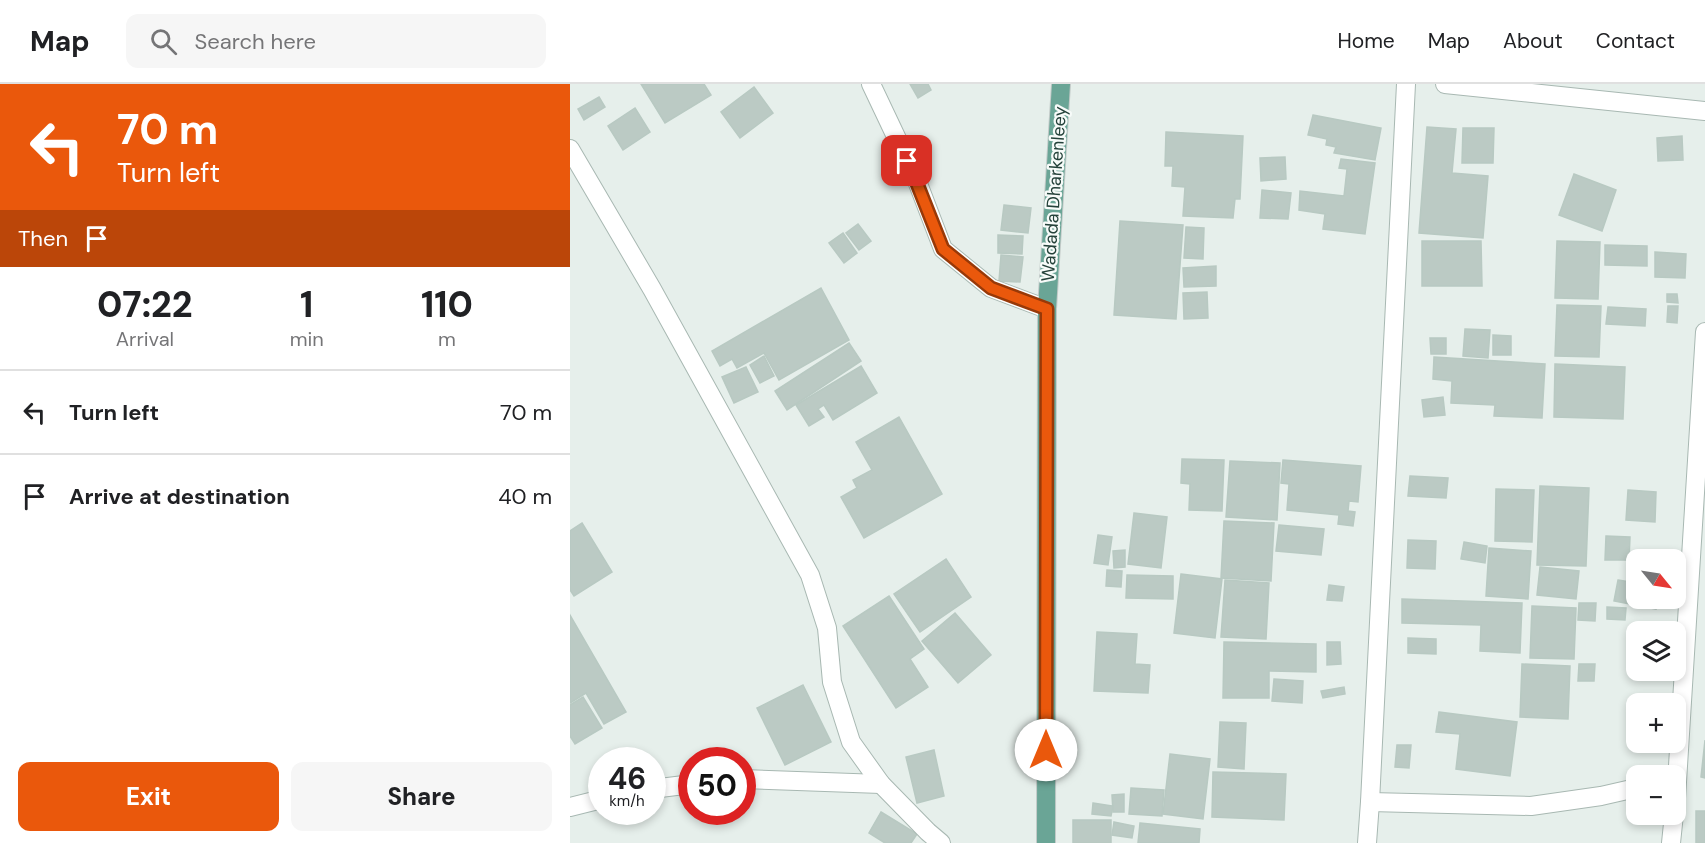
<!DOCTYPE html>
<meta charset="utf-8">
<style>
body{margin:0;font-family:"DM Sans",sans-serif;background:#f6f6f6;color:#202124;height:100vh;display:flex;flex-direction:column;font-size:22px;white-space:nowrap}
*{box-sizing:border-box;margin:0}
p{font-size:20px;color:#757577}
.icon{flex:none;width:33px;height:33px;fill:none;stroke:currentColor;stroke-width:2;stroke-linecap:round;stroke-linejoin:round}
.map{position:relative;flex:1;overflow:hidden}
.details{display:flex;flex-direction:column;background:#fff;width:570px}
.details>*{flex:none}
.guide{background:#ea580c;color:#fff;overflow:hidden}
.needle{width:39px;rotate:120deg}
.buttons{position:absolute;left:1056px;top:465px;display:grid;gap:12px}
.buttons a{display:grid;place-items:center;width:60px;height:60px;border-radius:12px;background:#fff;box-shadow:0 3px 9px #0003;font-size:30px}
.speed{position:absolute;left:18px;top:663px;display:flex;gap:12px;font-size:30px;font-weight:700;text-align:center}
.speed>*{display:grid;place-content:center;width:78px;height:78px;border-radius:50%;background:#fff;box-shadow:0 3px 9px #0003;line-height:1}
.speed small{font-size:15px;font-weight:400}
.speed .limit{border:9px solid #d22;background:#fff;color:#111}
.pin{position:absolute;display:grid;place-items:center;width:51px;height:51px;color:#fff;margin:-26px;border-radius:12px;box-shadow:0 3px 9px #0006}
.me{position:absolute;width:66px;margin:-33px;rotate:0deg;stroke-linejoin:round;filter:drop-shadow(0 0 4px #0008)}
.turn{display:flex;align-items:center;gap:21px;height:126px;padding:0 18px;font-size:27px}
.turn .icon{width:78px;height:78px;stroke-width:2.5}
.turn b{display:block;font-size:42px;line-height:51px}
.then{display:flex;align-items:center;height:57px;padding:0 18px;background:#0003;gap:12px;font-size:22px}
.eta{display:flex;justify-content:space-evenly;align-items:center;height:102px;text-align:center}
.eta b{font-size:36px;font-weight:800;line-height:42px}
.action{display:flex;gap:12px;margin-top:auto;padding:12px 18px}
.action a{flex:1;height:69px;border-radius:12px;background:#ea580c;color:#fff;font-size:24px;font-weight:800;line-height:69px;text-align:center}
.action a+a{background:#f6f6f6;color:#202124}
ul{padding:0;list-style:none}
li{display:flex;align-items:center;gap:18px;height:84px;padding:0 18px;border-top:2px solid #e0e0e0}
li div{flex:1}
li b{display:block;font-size:22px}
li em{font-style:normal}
header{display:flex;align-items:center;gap:36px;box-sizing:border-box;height:84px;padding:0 30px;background:#fff;border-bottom:2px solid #e0e0e0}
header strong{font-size:28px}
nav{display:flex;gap:33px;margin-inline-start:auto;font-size:21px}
.search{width:420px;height:54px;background:#f6f6f6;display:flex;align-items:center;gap:15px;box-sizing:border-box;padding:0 21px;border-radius:12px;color:#757577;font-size:22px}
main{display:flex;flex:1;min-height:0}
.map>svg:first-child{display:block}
.building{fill:#bbcac4;stroke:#b8c9c2;stroke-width:1.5}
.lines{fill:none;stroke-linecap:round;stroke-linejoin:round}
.minor-casing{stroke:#a8b8b2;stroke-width:20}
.major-casing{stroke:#c2cac8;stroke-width:20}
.minor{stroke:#fff;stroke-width:18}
.major{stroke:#6aa596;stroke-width:18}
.route-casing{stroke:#983908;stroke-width:15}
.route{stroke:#ea580c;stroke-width:10}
.labels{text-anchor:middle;stroke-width:4.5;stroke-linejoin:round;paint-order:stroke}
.street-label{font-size:18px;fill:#24423a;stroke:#f7fbf9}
</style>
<header>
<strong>Map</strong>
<div class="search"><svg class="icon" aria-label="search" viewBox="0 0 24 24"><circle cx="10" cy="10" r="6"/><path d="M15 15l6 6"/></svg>Search here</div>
<nav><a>Home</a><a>Map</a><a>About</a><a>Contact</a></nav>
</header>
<main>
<section class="details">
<div class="guide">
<div class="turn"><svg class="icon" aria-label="left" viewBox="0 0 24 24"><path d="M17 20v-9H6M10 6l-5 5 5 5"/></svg><div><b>70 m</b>Turn left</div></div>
<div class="then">Then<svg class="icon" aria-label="arrive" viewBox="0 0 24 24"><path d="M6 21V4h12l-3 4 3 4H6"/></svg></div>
</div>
<div class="eta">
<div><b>07:22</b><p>Arrival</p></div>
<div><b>1</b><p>min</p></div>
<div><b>110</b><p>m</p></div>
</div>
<ul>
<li><svg class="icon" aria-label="left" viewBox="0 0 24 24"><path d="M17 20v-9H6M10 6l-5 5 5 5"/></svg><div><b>Turn left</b></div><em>70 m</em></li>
<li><svg class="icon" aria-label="arrive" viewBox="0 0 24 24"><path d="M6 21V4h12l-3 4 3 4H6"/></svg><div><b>Arrive at destination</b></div><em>40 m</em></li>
</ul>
<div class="action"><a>Exit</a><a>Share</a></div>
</section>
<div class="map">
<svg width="1135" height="759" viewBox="0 0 1135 759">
<rect width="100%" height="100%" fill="#e6efeb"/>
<g class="building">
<polygon points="71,0 134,0 141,11 95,39"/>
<polygon points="340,0 358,0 361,6 348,14"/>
<polygon points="184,3 203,29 170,54 151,28"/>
<polygon points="29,13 35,23 14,36 8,25"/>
<polygon points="65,24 80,48 53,66 38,42"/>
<polygon points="743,31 811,44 805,76 764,69 766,63 756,61 757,55 738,51"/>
<polygon points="857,43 886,45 882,89 918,92 913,154 849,149"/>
<polygon points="893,44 924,44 923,79 892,79"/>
<polygon points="596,48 673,52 670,115 665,115 663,134 613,132 615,103 602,102 603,82 595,82"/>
<polygon points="1112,52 1113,76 1088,77 1087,54"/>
<polygon points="715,73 716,95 691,97 690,74"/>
<polygon points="771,75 805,79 795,150 753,145 755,130 729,126 730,107 774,112 777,85 769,84"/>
<polygon points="1004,90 1046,106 1032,147 989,131"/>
<polygon points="692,106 721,109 718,135 690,134"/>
<polygon points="434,121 461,124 458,149 431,146"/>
<polygon points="550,137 613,141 606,235 544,231"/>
<polygon points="288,140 301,157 289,166 276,149"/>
<polygon points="616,143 634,144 633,175 614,174"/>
<polygon points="273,149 287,169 274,179 259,159"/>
<polygon points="428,151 453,152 452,170 428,169"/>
<polygon points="852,157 911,157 912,202 852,202"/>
<polygon points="987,157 1030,158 1028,215 985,214"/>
<polygon points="1035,161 1077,162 1077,182 1035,181"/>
<polygon points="1085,168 1116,170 1115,194 1085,193"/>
<polygon points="431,171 453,173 450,198 429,197"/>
<polygon points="646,182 646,202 614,203 613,184"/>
<polygon points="251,204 279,256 209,296 194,269 167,284 162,275 150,282 142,267"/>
<polygon points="637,208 638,234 614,235 613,209"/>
<polygon points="1097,210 1107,210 1108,219 1097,218"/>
<polygon points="987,221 1031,222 1029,273 985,272"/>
<polygon points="1098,222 1108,222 1107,239 1097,238"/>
<polygon points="1038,223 1076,225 1075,242 1036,240"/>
<polygon points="895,245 920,246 918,274 893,272"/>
<polygon points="923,251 941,252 941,271 923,271"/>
<polygon points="860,254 876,254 876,270 861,270"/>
<polygon points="279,259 291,277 217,326 205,307"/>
<polygon points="194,272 204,292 190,299 180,281"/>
<polygon points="864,273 975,280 972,334 924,332 925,321 881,319 882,297 863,295"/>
<polygon points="985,280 1055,283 1053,335 984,333"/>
<polygon points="291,282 307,309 263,336 254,321 248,325 254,333 239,342 226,321"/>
<polygon points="176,283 188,308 164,319 152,293"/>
<polygon points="873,313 875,331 854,333 852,316"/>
<polygon points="329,333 372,410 294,454 271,413 287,404 283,396 302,386 286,358"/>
<polygon points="612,375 654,376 652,427 619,426 620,400 611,399"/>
<polygon points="713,376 791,382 788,418 779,417 778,427 785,428 783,442 768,440 769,431 717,426 719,400 711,399"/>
<polygon points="660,377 710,379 707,436 656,433"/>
<polygon points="840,392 878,394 876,414 838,412"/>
<polygon points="970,402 1019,404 1016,482 967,481"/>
<polygon points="926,405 964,406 962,458 925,457"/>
<polygon points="1058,406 1086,408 1085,438 1056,436"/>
<polygon points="564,429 597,433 591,484 558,480"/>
<polygon points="654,437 704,439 701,497 651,494"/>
<polygon points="12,439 42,488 4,512 0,506 0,447"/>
<polygon points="709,441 754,445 751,471 706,467"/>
<polygon points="528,451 542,453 538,481 524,479"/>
<polygon points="1036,452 1060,453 1059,476 1035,476"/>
<polygon points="838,456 866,457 865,485 837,484"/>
<polygon points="894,458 917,462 915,479 891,475"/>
<polygon points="919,464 961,467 958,515 916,512"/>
<polygon points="555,466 555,483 544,484 543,467"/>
<polygon points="376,475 401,513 350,548 324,510"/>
<polygon points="970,483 1009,487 1006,515 967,511"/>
<polygon points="537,486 552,487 551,503 536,502"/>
<polygon points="611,490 652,495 645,554 604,549"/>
<polygon points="557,491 603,492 603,515 556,514"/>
<polygon points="655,496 699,499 696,555 651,553"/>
<polygon points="1048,496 1066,499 1066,514 1088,514 1086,525 1044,517"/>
<polygon points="759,501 774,503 772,517 757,516"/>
<polygon points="319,512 354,565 340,575 358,603 326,624 273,542"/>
<polygon points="832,515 952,519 950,569 910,567 911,541 832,539"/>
<polygon points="1009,519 1026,519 1025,537 1008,536"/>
<polygon points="962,522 1006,524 1004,575 960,574"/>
<polygon points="1037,523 1056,524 1055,536 1037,535"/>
<polygon points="385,529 421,571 388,599 352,557"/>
<polygon points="0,531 56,628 34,640 16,609 0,619"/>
<polygon points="527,548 567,550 565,580 580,581 578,609 524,607"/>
<polygon points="838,554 866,555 866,570 838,569"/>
<polygon points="654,558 746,560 746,588 699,587 699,614 653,614"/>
<polygon points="757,558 770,558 771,580 757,581"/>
<polygon points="952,580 1000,582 998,635 950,633"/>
<polygon points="1009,580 1025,580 1024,597 1008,597"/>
<polygon points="704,595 733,597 732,619 702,617"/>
<polygon points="233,601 261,658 215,681 187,624"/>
<polygon points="774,603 775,610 753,614 751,607"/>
<polygon points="13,613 32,644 5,660 0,652 0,621"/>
<polygon points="1059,627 1066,627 1066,641 1058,641"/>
<polygon points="869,628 947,638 940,692 886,685 890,650 866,648"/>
<polygon points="650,638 676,639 674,685 648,683"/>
<polygon points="1135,656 1135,694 1131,693"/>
<polygon points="827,661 841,661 839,684 825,683"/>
<polygon points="364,666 374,712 347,719 336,673"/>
<polygon points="600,670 640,675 633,735 593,730"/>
<polygon points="643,688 716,690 714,736 642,733"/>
<polygon points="561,704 594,706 592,732 559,730"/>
<polygon points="554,710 554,728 543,728 542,711"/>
<polygon points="523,719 543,722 541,732 522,730"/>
<rect x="1126" y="727" width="9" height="32"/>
<polygon points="311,728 347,750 341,759 315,759 299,749"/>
<rect x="503" y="736" width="38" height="23"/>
<polygon points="544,738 564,742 562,754 542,751"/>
<polygon points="570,739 630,745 629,759 568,759"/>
</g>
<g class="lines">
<g class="minor-casing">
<g id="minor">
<polyline points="301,0 347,97 373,165 421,204 477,225"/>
<polyline points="875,0 1135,27"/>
<polyline points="0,65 82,205 240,491 257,544 262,598 281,658 311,700 358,748 371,759"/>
<polyline points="172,695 311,700"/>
<polyline points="82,705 122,700"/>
<polyline points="1106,714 1135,248"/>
<polyline points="800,718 961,722 1031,712 1066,704"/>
<polyline points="0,723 32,715"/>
<polyline points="797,759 800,718 836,0"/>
<polyline points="1101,759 1104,730"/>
</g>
</g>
<g class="major-casing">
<polyline id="major" points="476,759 477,225 491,0"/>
</g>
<use href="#minor" class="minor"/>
<use href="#major" class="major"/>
</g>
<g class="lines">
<g class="route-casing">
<polyline id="route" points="337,77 346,97 373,165 421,204 477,225 476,666"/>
</g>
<use href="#route" class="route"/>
</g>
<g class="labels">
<g class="street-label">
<text transform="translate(484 110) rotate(-86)" y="6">Wadada Dharkenleey</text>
</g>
</g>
</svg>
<div class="buttons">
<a><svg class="needle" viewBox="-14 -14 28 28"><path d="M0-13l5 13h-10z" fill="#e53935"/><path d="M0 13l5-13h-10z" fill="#757577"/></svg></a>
<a><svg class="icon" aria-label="layers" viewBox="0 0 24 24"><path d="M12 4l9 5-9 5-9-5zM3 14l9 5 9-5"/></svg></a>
<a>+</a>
<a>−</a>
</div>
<div class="speed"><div>46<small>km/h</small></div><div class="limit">50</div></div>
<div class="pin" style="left:337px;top:77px;background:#d93025"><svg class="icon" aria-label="arrive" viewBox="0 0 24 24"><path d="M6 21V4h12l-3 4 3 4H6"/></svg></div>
<svg class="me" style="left:476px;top:666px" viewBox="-20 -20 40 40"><circle r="19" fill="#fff"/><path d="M0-13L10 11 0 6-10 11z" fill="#ea580c"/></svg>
</div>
</main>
